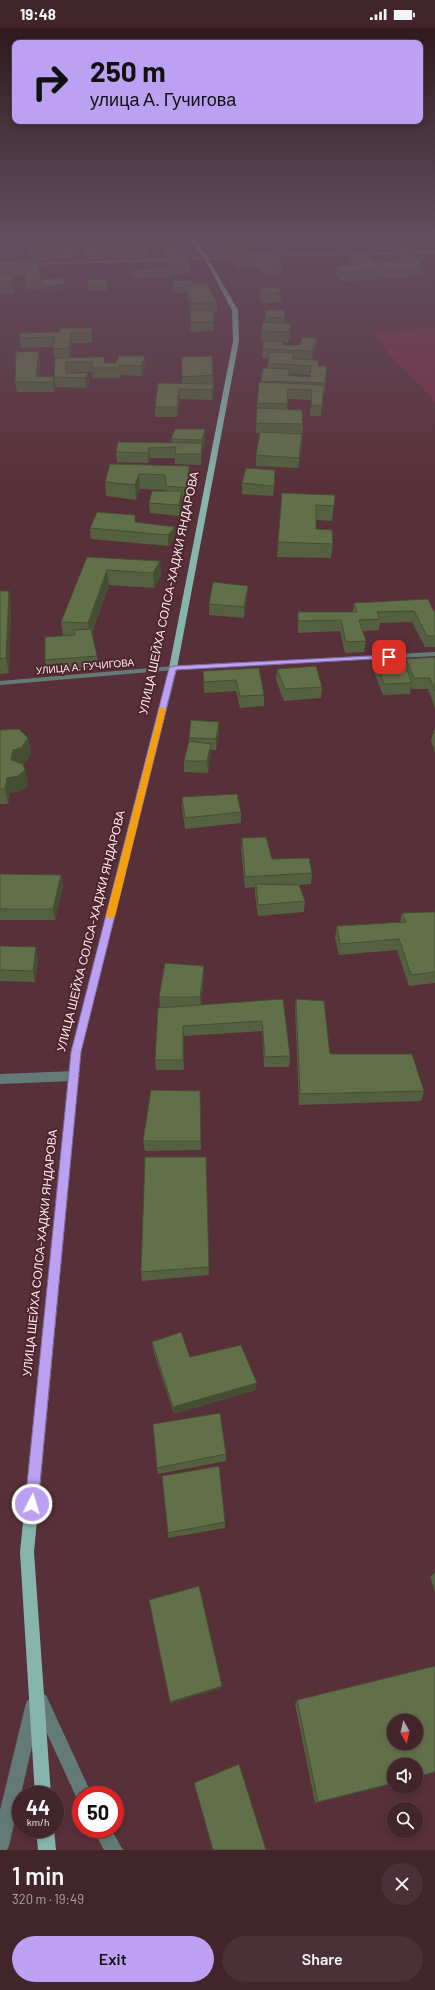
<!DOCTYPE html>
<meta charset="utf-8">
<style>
body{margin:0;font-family:Barlow,sans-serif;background:#4c3037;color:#f1f3f6;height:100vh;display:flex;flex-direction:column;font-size:15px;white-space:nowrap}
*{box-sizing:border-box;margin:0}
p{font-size:13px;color:#aea4a9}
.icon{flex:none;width:22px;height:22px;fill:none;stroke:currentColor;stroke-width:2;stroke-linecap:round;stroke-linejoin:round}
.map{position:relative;height:1822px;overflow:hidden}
.drawer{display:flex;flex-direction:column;background:#42242b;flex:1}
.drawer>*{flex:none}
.top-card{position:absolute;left:12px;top:12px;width:411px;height:84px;border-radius:8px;box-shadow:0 2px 6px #0003,0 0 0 1px #5a4147;background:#bca0f2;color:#111;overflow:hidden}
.needle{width:26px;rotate:172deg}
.controls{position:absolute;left:387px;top:1686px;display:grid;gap:8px}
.controls a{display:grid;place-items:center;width:36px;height:36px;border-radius:50%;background:#42242b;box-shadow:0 2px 6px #0003,0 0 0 1px #5a4147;font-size:20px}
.speed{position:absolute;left:12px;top:1758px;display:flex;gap:8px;font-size:20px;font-weight:700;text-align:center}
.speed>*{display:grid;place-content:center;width:52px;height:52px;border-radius:50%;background:#42242b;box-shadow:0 2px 6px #0003,0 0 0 1px #5a4147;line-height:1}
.speed small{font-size:10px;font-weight:400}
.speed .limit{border:6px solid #d22;background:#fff;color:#111}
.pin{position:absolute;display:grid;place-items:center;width:34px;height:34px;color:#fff;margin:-17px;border-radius:8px;box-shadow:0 2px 6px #0006}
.me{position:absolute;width:44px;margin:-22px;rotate:5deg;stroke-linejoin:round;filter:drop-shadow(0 0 3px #0008)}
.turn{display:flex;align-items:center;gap:14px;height:84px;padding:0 12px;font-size:18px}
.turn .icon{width:52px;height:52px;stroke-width:2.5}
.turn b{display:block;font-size:28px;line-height:34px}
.round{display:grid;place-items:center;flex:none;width:42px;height:42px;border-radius:21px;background:#4c3037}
.head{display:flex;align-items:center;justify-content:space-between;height:68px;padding:0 12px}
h1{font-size:24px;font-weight:600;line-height:30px}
.button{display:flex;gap:8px;margin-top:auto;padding:8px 12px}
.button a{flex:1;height:46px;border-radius:24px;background:#bca0f2;color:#111;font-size:16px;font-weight:600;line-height:46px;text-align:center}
.button a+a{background:#4c3037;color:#f1f3f6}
.status{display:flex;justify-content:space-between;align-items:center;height:28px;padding:0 20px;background:#42242b;direction:ltr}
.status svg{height:11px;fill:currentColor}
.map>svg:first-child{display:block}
.green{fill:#792e44}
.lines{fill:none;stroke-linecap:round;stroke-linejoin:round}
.minor{fill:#647a77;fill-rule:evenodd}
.major{fill:#86b5ae;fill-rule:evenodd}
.wall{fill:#54603f;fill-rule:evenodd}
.shaded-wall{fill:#454e33}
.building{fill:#627049;stroke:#454e33;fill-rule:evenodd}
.route{fill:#bca0f2;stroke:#7a689d}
.slow{fill:#f59e0b}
.labels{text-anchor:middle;stroke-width:4;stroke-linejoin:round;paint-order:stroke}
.far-street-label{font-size:10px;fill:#ffe9ed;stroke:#4d252f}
.street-label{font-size:12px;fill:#ffe9ed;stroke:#4d252f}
</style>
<div class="status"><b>19:48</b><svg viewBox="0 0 49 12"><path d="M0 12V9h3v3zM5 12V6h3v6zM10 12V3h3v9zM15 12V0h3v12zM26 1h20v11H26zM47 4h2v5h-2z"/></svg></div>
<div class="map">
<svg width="435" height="1822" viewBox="0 0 435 1822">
<rect width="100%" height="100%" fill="#583039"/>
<path class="green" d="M435,300V375C417,351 393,334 376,309V303Z"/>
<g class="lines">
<g class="minor">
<polygon points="435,223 435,225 264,229 262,228 264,227"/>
<polygon points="250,228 248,230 0,238 0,236"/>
<polygon points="435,624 435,628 173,642 0,657 0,653 173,638"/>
<polygon points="74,1043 78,1045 80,1048 78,1051 74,1053 0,1056 0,1046"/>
<polygon points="40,1665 46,1667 92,1767 81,1767 81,1774 78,1773 39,1688 9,1818 7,1822 0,1822 0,1782 25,1679 27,1673"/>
<polygon points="93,1801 111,1801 123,1822 104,1822"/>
</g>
<g class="major">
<polygon points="189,211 194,211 208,230 238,282 239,313 177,640 81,1024 34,1524 51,1767 35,1767 20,1524 71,1024 169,640 233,313 232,282 204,230"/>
<polygon points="36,1801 54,1801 56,1822 38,1822"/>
</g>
</g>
<g class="wall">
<polygon points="38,211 99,211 102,222 102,231 84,232 83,220 91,220 91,218 73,219 75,232 57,233 56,221 63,221 62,219 39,220"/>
<polygon points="125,211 176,211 176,215 183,223 183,227 190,236 190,246 169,246 169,245 169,249 133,250 133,242 169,244 167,237 167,229 162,221 161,216 167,216 166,213 149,215 149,218 148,218 149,229 127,230"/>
<polygon points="222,211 255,211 254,216 226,218"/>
<polygon points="404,211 435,211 435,220 429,221 424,214 406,215"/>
<polygon points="395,221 424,239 422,248 381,251 379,250 379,251 342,254 336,247 337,238 352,237 349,234 350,225 375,236 375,234 396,233 394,230"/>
<polygon points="276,225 282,237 282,246 263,247 259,239 237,240 235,235 236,226"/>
<polygon points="50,226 48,233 36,233 41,252 65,261 44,264 42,259 42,261 27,262 25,248 13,248 15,259 13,266 0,266 0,234 28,233 27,228"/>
<polygon points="87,252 107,257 108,262 88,263"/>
<polygon points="172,252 193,256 217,274 217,283 213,284 214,303 191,304 190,282 191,282 186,265 173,265"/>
<polygon points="259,260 281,265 281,274 262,275 259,269"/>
<path d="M265,282L285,289L284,296H291V306L288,314H283V317H300L317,310L316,319L311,332L318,338H327L325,365H323L321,388H310L311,372L288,371L287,381L303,396L302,417L298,440L256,438V427L260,405H256L257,375L263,340H267L268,331L262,330L263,313H261V303L265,294ZM290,346L310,347V349L290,348Z"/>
<polygon points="92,300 92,315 72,315 70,330 105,335 145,338 142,348 120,347 121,350 93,350 92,344 67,344 88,345 89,355 86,360 56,359 54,364 17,364 15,354 40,333 39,348 54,349 55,330 54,330 53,319 21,320 19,305 59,304"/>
<polygon points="182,329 213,347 214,366 212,372 180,371 177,389 155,389 155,379 182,355"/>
<polygon points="205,401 205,411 202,423 201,437 175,436 175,430 150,430 148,435 117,434 116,424 172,415 171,411"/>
<polygon points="110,436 189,438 189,453 188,474 182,474 180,488 150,485 149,475 166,463 165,462 140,461 136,472 106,468 105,454"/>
<polygon points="275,453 273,468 242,466 242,455"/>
<polygon points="282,465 335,467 332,493 316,492 316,501 333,516 331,530 277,529"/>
<polygon points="135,487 135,494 175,499 175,510 168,518 91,511 90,500"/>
<polygon points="87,529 160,533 161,548 154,560 109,557 92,604 97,628 98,639 47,643 45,632 63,608 61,594"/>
<polygon points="248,558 247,569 244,590 209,587 209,576"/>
<polygon points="0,563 9,563 11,578 9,645 0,646"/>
<polygon points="354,575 435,585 435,619 425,619 412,594 380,595 379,602 363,603 366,613 364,624 345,625 340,603 298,605 298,584 353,584"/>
<polygon points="435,629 435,680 428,661 412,661 411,659 410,666 383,667 374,644 376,633 405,637 406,631"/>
<polygon points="259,640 264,667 264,678 240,680 236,663 204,665 203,643"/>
<polygon points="277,641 322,659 321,670 284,673 276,652"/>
<polygon points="219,694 219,706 216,722 211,722 211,727 208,745 184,744 184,733 189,714 189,710"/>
<polygon points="0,702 28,710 31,726 24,736 23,736 25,742 28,757 21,763 10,765 8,776 0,776"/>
<polygon points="434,702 435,702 435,725 431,713"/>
<polygon points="182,769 241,784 241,795 185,801 182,780"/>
<polygon points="242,810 272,831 312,845 311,856 299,857 305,873 304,884 258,888 255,867 255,859 245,860 241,821"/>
<polygon points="0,846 61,847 63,858 55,892 0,892"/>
<polygon points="435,884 435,955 409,958 397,922 339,927 335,910 337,898 400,894 402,885"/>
<polygon points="0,918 38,930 35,954 0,953"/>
<polygon points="204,938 204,949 201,977 283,971 290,1028 289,1039 264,1039 262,1003 184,1008 184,1042 156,1042 155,1032 160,980 159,969"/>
<polygon points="296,971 330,1026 424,1063 421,1073 299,1077 295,981"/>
<polygon points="200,1063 201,1122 145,1123 143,1113"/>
<polygon points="206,1129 209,1247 142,1253 141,1244"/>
<polygon points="152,1314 190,1329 256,1362 174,1386 153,1322"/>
<polygon points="226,1426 226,1433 158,1446 157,1440"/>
<polygon points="225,1494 225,1500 168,1510 168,1505"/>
<polygon points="435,1544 435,1564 430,1549"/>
<polygon points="297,1672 394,1755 315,1775 295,1676"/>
</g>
<g class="shaded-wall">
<polygon points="226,211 255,211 254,216 226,218"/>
<polygon points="49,222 50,226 48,233 47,228"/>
<polygon points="13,247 15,259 13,266 11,253"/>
<polygon points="65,256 65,261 44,264 44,259"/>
<polygon points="291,296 291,306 288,314 289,304"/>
<polygon points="92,300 92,315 91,305"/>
<polygon points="71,305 72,315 70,330 69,320"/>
<polygon points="317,310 316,319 311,333 312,323"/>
<polygon points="39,323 40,333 38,354 36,348"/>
<polygon points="145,328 145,338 142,348 141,338"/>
<polygon points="88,345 89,355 86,360 85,350"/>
<polygon points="54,349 56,359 54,364 53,354"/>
<polygon points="214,356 214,366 212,372 212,362"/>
<polygon points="179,361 180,371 177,389 177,379"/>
<polygon points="205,401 205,411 202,423 202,412"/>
<polygon points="302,406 302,417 298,440 299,430"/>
<polygon points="202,415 202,426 201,437 201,426"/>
<polygon points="149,420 150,430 148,435 148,425"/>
<polygon points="189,438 189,453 188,474 188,460"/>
<polygon points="139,446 140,461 136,472 135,457"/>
<polygon points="182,463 182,474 180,488 179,477"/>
<polygon points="175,499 175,510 168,518 168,507"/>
<polygon points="160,533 161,548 154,560 153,545"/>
<polygon points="107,542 109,557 89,610 88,595"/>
<polygon points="248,558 247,569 244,590 244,579"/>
<polygon points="9,563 11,578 9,645 6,630"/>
<polygon points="219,694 219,706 216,722 216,711"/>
<polygon points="28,710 31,726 24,736 16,738 11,732 13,722"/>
<polygon points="211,716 211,727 208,745 207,733"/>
<polygon points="25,742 28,757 21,763 10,765 8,776 5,761 7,750"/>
<polygon points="61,847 63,858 55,892 53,881"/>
<polygon points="36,919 38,930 35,954 33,943"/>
<polygon points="204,938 204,949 201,980 200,969"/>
<polygon points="183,998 184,1008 184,1042 183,1032"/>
<polygon points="257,1355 256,1362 174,1386 173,1379"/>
<polygon points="222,1658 222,1660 170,1676 170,1674"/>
</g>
<g class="building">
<polygon points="62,211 70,211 74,223 56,224 56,221 64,221"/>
<polygon points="90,211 99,211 102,222 84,223 83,220 92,220"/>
<polygon points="125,211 146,211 148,220 127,221"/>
<polygon points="176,215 183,223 166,224 161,216"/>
<polygon points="408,220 424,239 382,242 375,234 404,233 395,221"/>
<polygon points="30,222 49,222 47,228 27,228"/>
<polygon points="366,224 380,242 343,245 337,238 360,237 350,225"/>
<polygon points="276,225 282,237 263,238 259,230 237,231 236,226"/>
<polygon points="188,227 190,236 169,237 167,228"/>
<polygon points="36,232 41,252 26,253 25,239 0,240 0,234"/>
<polygon points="167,240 169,244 133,245 133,242"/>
<polygon points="0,247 13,247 11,253 0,253"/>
<polygon points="62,250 65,256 44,259 41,252"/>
<polygon points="107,251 107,257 88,258 87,252"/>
<polygon points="172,252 193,253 193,256 186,257 186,260 173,260"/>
<polygon points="206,255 217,274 192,276 186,257"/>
<polygon points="278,259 281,265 262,266 259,260"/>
<polygon points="190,282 213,282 214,294 191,294"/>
<polygon points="265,282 284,282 285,289 266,290"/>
<polygon points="263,294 291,296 289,304 261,303"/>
<polygon points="61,300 92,300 91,305 71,305 69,320 53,321 55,309 20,310 19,305 59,304"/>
<polygon points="302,309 317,310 312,323 263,321 263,313 283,313 283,317 300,317"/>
<polygon points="39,323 36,348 54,349 55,330 104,329 104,335 116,335 119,328 145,328 141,338 118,337 120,340 92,340 93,334 66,334 66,345 88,345 85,350 54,349 53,354 15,354 16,324"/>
<polygon points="269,324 294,325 293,331 318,332 318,338 327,338 325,355 261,353 263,340 290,341 288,347 310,349 311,338 268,335"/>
<polygon points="212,328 213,347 182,349 182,329"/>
<polygon points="259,354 324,357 322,378 311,377 312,362 288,361 287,376 257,375"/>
<polygon points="158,355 214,356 212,362 179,361 177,379 155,379"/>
<polygon points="257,380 302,382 303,396 256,395"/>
<polygon points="175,401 205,401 202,412 171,411"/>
<polygon points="260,404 302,406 299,430 256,427"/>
<polygon points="118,414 202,415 201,426 175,426 176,419 149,420 148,425 116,424"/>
<polygon points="110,436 189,438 188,460 166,458 165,447 139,446 135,457 105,454"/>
<polygon points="246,440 275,442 274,458 242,455"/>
<polygon points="152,463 182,463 179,477 149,475"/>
<polygon points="282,465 335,467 334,478 316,477 316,501 332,502 333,516 278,514"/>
<polygon points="97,484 135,487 135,494 175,499 168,507 90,500"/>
<polygon points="87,529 160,533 153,545 107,542 88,595 61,594"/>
<polygon points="213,554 248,558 244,579 209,576"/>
<polygon points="0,563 9,563 6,630 0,631"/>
<polygon points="428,571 435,585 435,608 427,608 414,583 377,584 380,591 359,592 366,613 346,614 341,592 298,593 298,584 357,584 354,575"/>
<polygon points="91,601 97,628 45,632 45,609 75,607 74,602"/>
<polygon points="435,629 435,663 430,650 414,650 406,631"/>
<polygon points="403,631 412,655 384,656 376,633"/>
<polygon points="316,638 322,659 285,661 277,641"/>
<polygon points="259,640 264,667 240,668 236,652 204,654 203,643"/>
<polygon points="191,692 219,694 216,711 189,710"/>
<polygon points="19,701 28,710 21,720 13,722 11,732 23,736 25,742 18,748 7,750 5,761 0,761 0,702"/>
<polygon points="189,713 211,716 207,733 184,733"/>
<polygon points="237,766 241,784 185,790 182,769"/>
<polygon points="266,809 272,831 309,830 312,845 245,849 242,810"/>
<polygon points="0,846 61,847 53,881 0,881"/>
<polygon points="256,856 299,857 305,873 258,877"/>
<polygon points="435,884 435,944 411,947 399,911 340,916 337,898 406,894 402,885"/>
<polygon points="0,918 36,919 33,943 0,942"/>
<polygon points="165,935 204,938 200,969 159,969"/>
<polygon points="283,971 290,1028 265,1029 262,993 183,998 183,1032 155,1032 158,980"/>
<polygon points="296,971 324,973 330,1026 412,1026 424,1063 300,1066"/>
<polygon points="151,1062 200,1063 201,1113 143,1113"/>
<polygon points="145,1129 206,1129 209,1239 141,1244"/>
<polygon points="181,1304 190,1329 241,1317 257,1355 173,1379 152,1314"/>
<polygon points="220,1385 226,1426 157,1440 153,1396"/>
<polygon points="219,1438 225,1494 168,1505 162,1448"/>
<polygon points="199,1558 222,1658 170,1674 149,1572"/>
<path d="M435,1638V1744L416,1749V1737H394V1755L318,1774L297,1672ZM394,1693H416V1715H394Z"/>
<polygon points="239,1736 266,1822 213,1822 194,1755"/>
</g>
<linearGradient id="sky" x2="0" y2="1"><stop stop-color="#301a1f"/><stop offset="0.45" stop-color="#644e5f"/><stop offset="1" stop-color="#644e5f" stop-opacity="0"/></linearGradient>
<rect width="435" height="466" fill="url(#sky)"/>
<polygon class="route" points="389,627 391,627 391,630 176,642 81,1024 38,1476 36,1481 32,1483 27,1481 25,1476 71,1024 169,640 173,638"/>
<polygon class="slow" points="160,679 166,681 115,888 110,891 106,888"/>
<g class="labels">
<g class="far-street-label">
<text transform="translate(85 638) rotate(-5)" y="4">УЛИЦА А. ГУЧИГОВА</text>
</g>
<g class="street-label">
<text transform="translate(169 565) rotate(-78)" y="4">УЛИЦА ШЕЙХА СОЛСА-ХАДЖИ ЯНДАРОВА</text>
<text transform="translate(91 903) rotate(-76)" y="4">УЛИЦА ШЕЙХА СОЛСА-ХАДЖИ ЯНДАРОВА</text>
<text transform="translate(40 1225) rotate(-84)" y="4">УЛИЦА ШЕЙХА СОЛСА-ХАДЖИ ЯНДАРОВА</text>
</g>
</g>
</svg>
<div class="controls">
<a><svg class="needle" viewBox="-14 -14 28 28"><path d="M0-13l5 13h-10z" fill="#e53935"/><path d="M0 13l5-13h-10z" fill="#aea4a9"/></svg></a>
<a><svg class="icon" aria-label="sound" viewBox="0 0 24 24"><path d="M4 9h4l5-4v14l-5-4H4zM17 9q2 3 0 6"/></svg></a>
<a><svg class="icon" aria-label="search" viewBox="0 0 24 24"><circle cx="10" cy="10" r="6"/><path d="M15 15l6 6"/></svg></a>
</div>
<div class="speed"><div>44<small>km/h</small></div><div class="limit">50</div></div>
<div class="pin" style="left:389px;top:629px;background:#d93025"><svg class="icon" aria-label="arrive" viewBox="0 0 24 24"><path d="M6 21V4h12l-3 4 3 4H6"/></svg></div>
<svg class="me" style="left:32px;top:1476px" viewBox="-20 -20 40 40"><circle r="17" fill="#bca0f2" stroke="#fff" stroke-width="3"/><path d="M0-11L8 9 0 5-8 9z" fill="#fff"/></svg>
<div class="top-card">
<div class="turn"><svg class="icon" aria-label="right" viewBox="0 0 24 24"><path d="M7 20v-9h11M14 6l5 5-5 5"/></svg><div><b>250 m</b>улица А. Гучигова</div></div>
</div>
</div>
<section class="drawer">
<div class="head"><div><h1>1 min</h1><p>320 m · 19:49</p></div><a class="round"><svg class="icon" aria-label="close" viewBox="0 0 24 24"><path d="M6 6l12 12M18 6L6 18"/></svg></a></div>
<div class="button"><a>Exit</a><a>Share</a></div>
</section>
